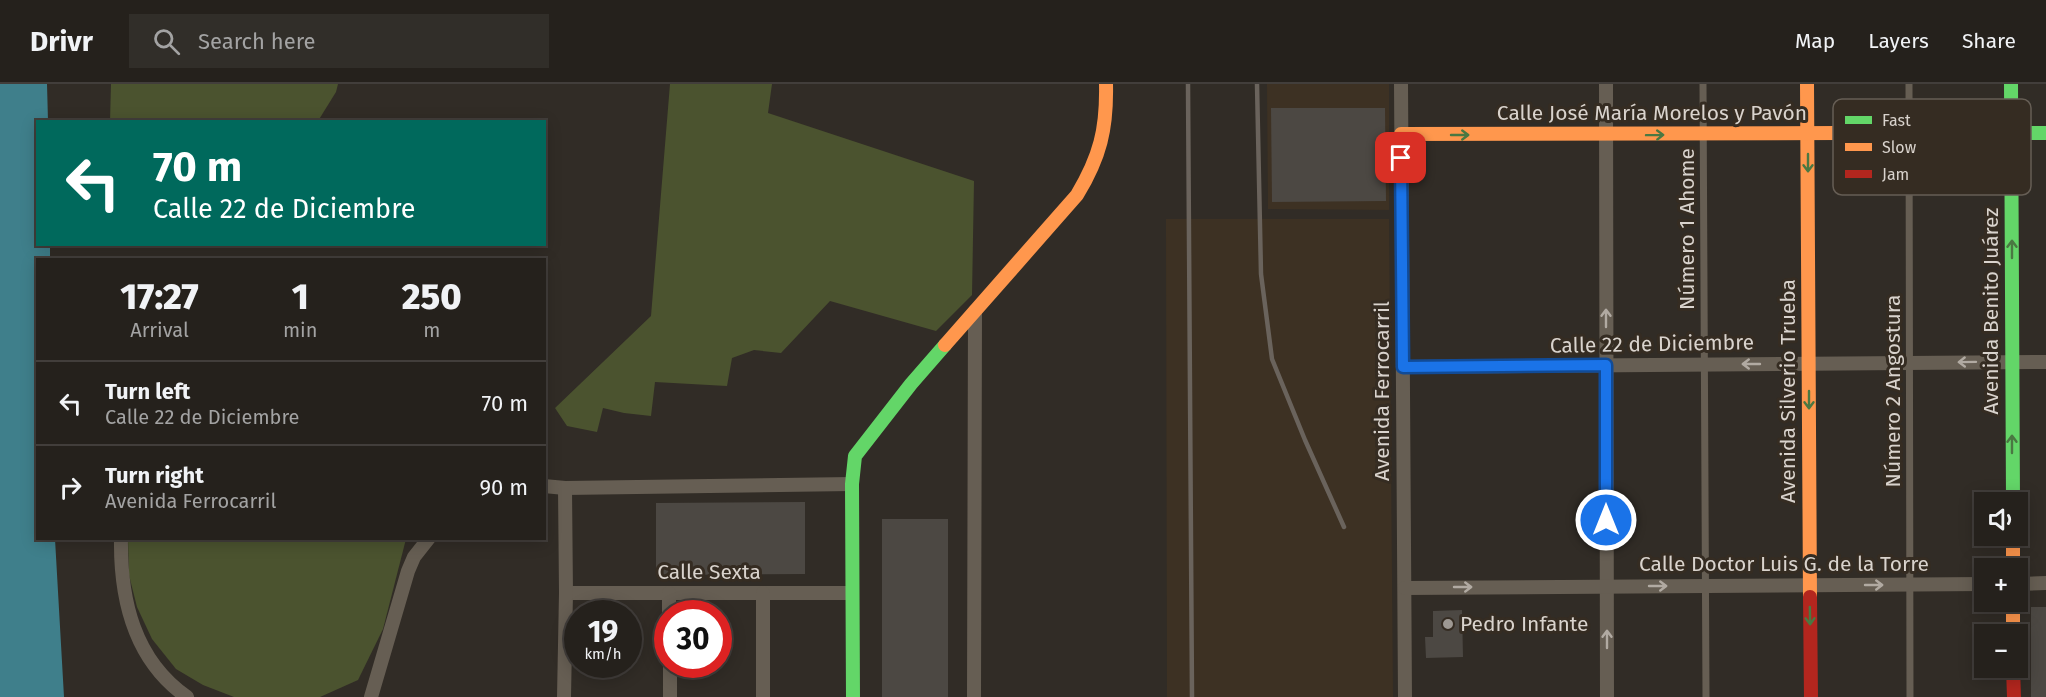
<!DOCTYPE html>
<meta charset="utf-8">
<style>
body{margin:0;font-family:"Fira Sans",sans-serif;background:#312e29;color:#f1f3f6;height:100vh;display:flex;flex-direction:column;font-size:22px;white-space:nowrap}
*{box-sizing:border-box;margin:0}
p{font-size:20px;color:#a3a3a3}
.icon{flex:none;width:33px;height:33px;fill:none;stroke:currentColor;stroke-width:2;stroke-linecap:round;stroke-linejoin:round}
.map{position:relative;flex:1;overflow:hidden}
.panel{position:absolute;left:36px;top:174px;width:510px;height:282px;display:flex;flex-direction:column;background:#25211c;border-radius:0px;box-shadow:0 3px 15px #0003,0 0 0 2px #423e3b}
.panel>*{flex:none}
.banner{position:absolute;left:36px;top:36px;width:510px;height:126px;border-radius:0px;box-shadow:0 3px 15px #0003,0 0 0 2px #423e3b;background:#00695c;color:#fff;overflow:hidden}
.fabs{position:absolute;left:1974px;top:408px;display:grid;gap:12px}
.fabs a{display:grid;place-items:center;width:54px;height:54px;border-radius:0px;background:#25211c;box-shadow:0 3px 15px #0003,0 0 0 2px #423e3b;font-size:30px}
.speed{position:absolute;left:564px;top:516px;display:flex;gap:12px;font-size:30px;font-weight:700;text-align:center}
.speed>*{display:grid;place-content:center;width:78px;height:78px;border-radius:50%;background:#25211c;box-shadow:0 3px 15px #0003,0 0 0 2px #423e3b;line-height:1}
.speed small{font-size:15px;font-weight:400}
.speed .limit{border:9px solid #d22;background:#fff;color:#111}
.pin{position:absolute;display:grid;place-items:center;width:51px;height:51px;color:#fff;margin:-26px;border-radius:12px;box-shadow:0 3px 9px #0006}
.me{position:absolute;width:66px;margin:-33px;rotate:0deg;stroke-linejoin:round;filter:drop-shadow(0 0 4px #0008)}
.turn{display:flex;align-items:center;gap:21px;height:126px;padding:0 18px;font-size:27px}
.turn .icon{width:78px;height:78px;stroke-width:2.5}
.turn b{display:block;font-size:42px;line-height:51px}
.eta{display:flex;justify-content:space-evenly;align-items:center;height:102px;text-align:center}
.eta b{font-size:36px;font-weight:800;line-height:42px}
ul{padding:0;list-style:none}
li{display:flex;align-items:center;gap:18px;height:84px;padding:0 18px;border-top:2px solid #423e3b}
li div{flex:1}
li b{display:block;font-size:22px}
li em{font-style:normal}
header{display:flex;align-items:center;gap:36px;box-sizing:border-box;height:84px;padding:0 30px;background:#25211c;border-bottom:2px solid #423e3b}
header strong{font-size:28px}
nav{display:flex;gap:33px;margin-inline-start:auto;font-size:21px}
.search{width:420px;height:54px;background:#312e29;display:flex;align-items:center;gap:15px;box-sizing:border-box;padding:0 21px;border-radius:0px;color:#a3a3a3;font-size:22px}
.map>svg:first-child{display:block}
.built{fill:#3d3123}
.green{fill:#4b532f}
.water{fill:#3f7f8b}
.building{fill:#4c4843}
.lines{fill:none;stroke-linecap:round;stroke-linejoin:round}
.lane{stroke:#665e53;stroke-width:7}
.street{stroke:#665e53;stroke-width:14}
.fast{stroke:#63d668;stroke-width:14}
.slow{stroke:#ff974d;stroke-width:14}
.jam{stroke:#b3261e;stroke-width:14}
.rail{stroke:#6a635c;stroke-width:4.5}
.oneway{stroke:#4a7842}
.oneway2{stroke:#b1aaa2}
.route-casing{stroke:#114b97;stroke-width:15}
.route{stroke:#1a73e8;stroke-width:10}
.poi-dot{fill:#9e9993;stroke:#352c22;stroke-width:2}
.labels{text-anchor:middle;stroke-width:6;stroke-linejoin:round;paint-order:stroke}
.street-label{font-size:21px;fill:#d9d3cd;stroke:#352c22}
.poi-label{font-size:21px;fill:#d9d3cd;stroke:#352c22;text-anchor:start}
.key{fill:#352c22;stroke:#665e55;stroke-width:1.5}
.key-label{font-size:16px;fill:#d9d3cd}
</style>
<header>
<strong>Drivr</strong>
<div class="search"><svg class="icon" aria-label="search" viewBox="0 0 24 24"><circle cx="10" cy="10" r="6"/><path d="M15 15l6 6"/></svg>Search here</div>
<nav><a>Map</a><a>Layers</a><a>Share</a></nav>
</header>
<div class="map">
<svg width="2046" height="613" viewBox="0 0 2046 613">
<rect width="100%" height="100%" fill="#312c26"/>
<g class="built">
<polygon points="1267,0 1389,0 1389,126 1268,125"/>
<polygon points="1166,135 1389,135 1393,613 1167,613"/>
</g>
<g class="green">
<polygon points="111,0 338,0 336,8 318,37 110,38"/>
<polygon points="670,0 772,0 768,29 974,97 972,211 936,247 830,217 781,269 754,266 732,274 727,302 655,298 651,332 624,329 603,324 597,348 567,342 555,324 651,232"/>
<polygon points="128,455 406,455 383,545 358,596 320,613 234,613 203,601 176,585 152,555 137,523 129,491"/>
</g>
<polygon class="water" points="0,0 47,0 48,37 38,38 38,160 50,161 50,175 38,176 38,454 55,455 64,613 0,613"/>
<g class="building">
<polygon points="1271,24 1385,24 1386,117 1272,118"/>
<polygon points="805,418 805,490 656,491 656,419"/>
<rect x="882" y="435" width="66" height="178"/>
<rect x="2031" y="523" width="15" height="90"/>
<polygon points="1462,526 1463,573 1426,574 1425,553 1433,553 1433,527"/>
</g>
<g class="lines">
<g class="lane">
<polyline points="1703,0 1706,613"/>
<polyline points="1909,0 1910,613"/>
</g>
<g class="street">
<polyline points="1401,0 1405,613"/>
<polyline points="1606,0 1607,613"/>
<polyline points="1403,283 2046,278"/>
<polyline points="544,402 565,404 852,400"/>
<path d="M121,454C120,516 134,576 187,613"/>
<polyline points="2018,500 2046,499"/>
<polyline points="1405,504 1984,500"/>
<polyline points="566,509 852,509"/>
<polyline points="669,509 669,530"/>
<polyline points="763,509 763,613"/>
<polyline points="670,580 670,613"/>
<polyline points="371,613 408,487 414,473 429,454"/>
<polyline points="564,613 566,509 565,404"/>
<polyline points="974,613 975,227"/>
</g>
<g class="fast">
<polyline points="2011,0 2013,418"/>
<polyline points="1840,49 2046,49"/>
<polyline points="853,613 852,400 855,372 911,300 945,261"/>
</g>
<g class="slow">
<polyline points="1807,0 1810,513"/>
<polyline points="1401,50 1840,49"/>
<path d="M945,261L1077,111C1100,73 1107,45 1106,0"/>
<polyline points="2013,452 2013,484"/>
<polyline points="2013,518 2013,550"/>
</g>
<g class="jam">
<polyline points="1810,513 1811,613"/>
<polyline points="2013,584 2014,613"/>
</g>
<g class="rail">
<polyline points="1188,0 1192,613"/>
<polyline points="1257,0 1261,190 1272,275 1305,356 1344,443"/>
</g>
</g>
<defs><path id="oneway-shaft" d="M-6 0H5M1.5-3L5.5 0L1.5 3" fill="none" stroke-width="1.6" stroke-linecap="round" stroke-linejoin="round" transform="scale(1.5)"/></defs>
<g class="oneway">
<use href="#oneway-shaft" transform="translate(1460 51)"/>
<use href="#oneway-shaft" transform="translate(1655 51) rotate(-1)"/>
<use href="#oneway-shaft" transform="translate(1808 79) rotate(90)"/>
<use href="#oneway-shaft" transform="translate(2012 165) rotate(-90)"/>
<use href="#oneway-shaft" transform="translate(1809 316) rotate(90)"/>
<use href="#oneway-shaft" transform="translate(2012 360) rotate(-90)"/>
<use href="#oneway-shaft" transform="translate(1810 532) rotate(89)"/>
</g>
<g class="oneway2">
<use href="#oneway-shaft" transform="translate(1606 234) rotate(-90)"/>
<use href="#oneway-shaft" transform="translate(1967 278) rotate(179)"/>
<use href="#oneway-shaft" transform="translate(1751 280) rotate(180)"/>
<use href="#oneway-shaft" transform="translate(1874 501)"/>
<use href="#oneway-shaft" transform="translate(1658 502)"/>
<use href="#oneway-shaft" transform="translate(1463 503)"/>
<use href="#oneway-shaft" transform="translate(1607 555) rotate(-90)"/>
</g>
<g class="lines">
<g class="route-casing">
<polyline id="route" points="1401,74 1403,283 1606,281 1606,436"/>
</g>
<use href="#route" class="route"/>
</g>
<circle class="poi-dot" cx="1448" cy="540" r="6"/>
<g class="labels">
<g class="street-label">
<text x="1652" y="36">Calle José María Morelos y Pavón</text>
<text transform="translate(1687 145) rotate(-90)" y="7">Número 1 Ahome</text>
<text transform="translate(1991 227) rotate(-90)" y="7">Avenida Benito Juárez</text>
<text transform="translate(1652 260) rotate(-1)" y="7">Calle 22 de Diciembre</text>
<text transform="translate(1382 307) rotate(-90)" y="7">Avenida Ferrocarril</text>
<text transform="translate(1788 307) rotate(-90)" y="7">Avenida Silverio Trueba</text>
<text transform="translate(1893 307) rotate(-90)" y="7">Número 2 Angostura</text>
<text x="1784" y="487">Calle Doctor Luis G. de la Torre</text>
<text x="709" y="495">Calle Sexta</text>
</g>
<g class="poi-label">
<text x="1460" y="547">Pedro Infante</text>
</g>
</g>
<rect x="1833" y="15" width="198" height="96" rx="9" class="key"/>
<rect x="1845" y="32" width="27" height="8" fill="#63d668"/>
<rect x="1845" y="59" width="27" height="8" fill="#ff974d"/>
<rect x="1845" y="86" width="27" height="8" fill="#b3261e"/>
<g class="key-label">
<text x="1882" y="42">Fast</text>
<text x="1882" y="69">Slow</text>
<text x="1882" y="96">Jam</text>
</g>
</svg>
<div class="fabs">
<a><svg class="icon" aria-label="sound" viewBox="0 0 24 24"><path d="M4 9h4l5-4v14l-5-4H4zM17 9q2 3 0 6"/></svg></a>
<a>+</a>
<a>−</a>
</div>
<div class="speed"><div>19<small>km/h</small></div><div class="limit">30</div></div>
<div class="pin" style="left:1401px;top:74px;background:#d93025"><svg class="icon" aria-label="arrive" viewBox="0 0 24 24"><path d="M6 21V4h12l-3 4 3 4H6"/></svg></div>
<svg class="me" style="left:1606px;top:436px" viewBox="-20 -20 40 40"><circle r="17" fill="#1a73e8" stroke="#fff" stroke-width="3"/><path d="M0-11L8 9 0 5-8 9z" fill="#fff"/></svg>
<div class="banner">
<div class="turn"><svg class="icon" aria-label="left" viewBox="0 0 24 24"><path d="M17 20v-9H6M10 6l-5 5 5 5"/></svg><div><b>70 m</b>Calle 22 de Diciembre</div></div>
</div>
<section class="panel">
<div class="eta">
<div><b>17:27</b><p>Arrival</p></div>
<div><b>1</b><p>min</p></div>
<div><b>250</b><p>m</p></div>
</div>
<ul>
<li><svg class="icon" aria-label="left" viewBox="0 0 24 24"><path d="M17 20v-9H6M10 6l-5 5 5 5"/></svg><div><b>Turn left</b><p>Calle 22 de Diciembre</p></div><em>70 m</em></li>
<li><svg class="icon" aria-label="right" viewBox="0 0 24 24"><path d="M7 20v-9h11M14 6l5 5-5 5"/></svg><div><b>Turn right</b><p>Avenida Ferrocarril</p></div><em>90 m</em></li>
</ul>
</section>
</div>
